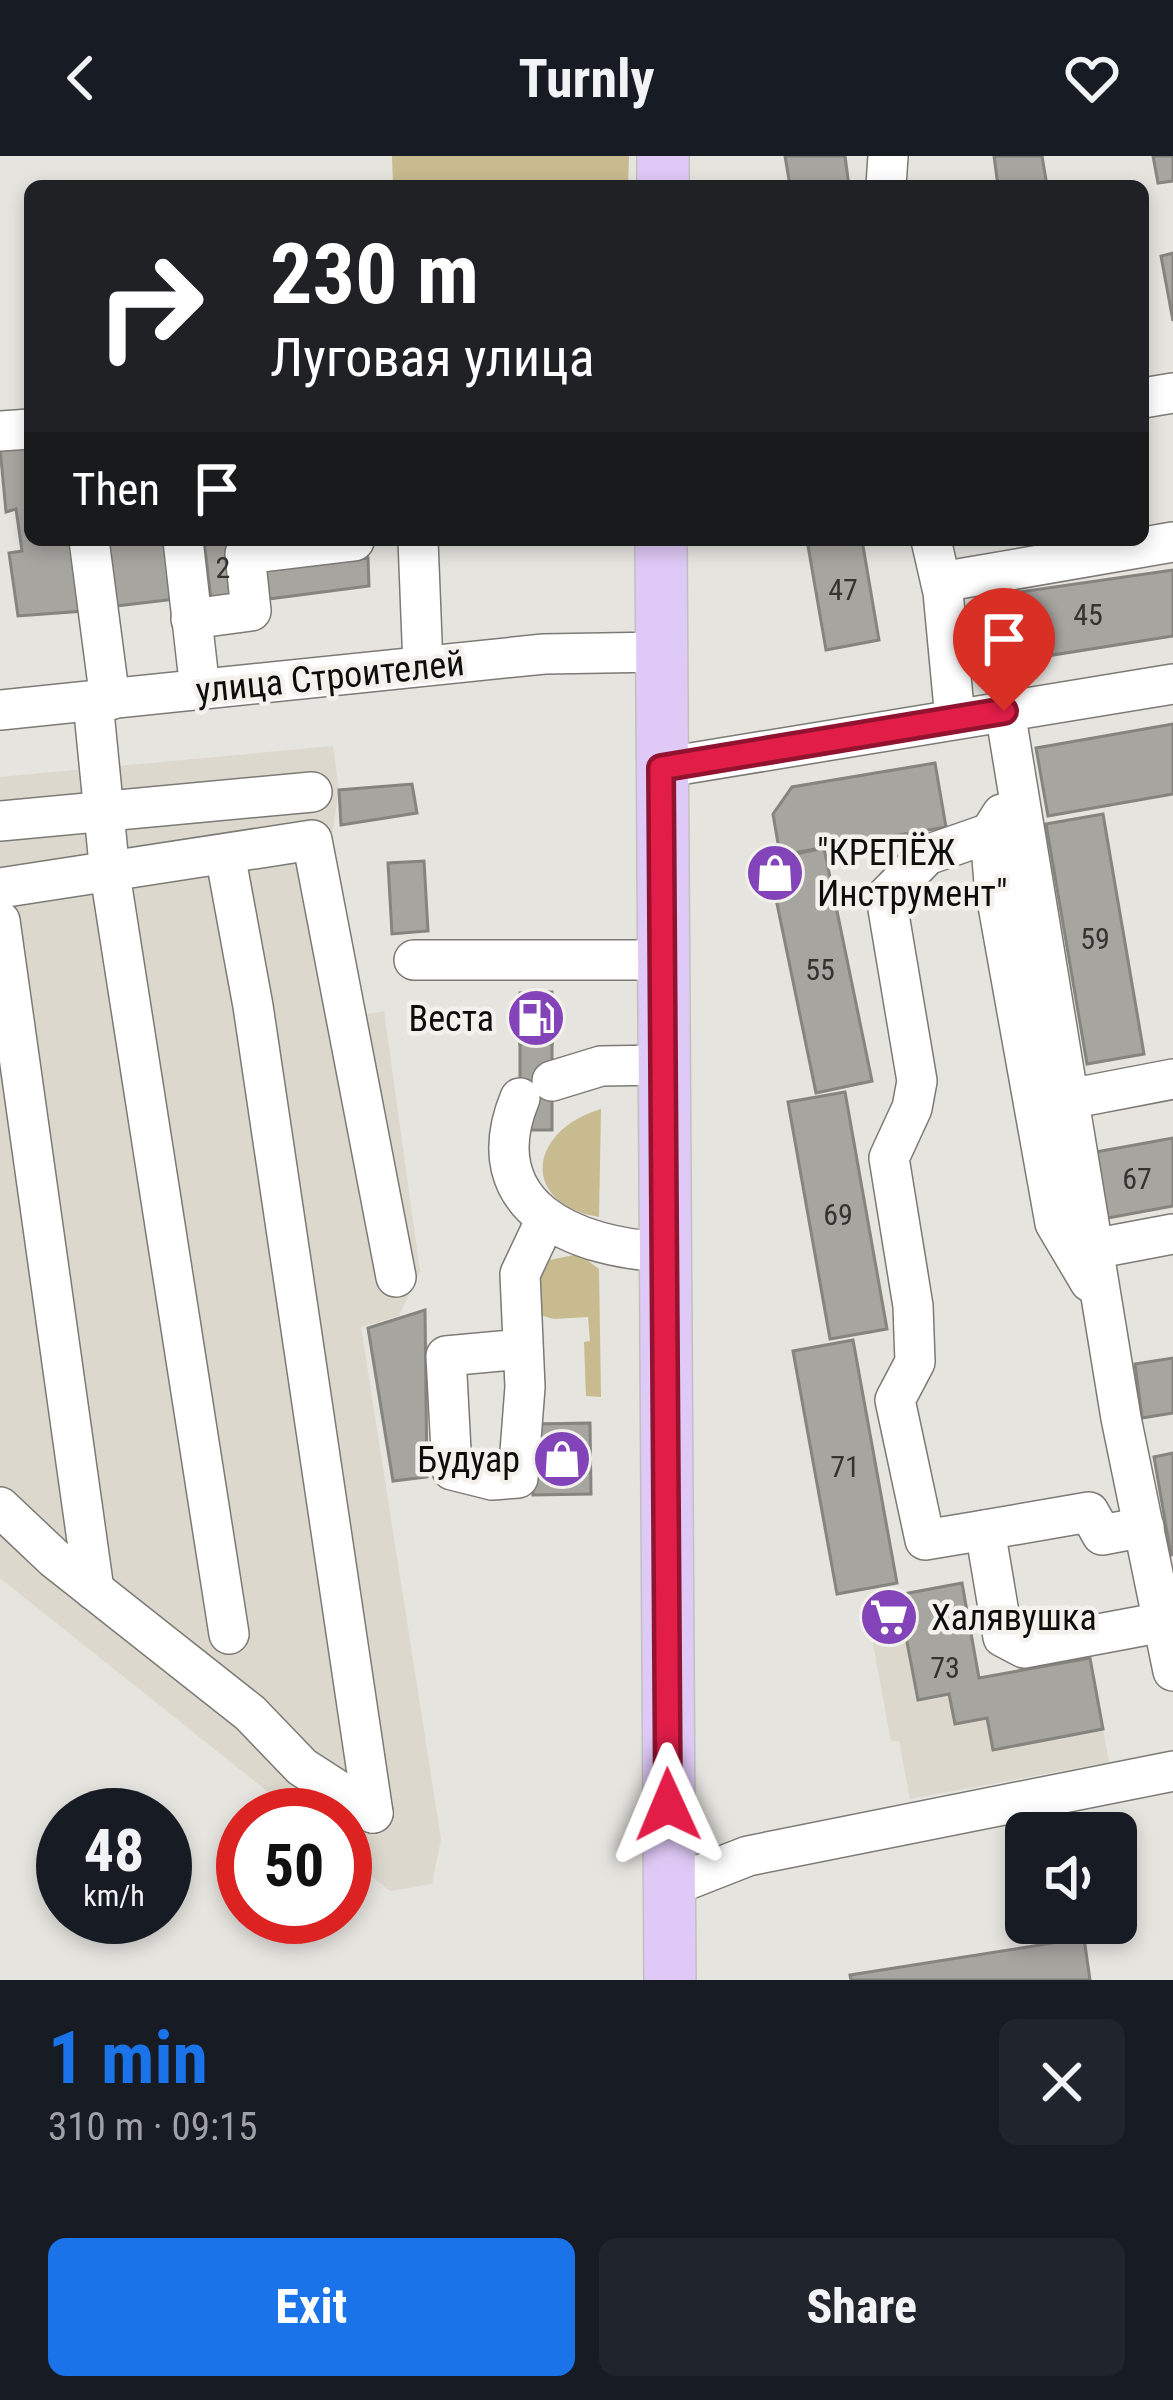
<!DOCTYPE html>
<meta charset="utf-8">
<style>
body{margin:0;font-family:"Roboto Condensed",sans-serif;background:#20242c;color:#f1f3f6;height:100vh;display:flex;flex-direction:column;font-size:45px;white-space:nowrap}
*{box-sizing:border-box;margin:0}
p{font-size:39px;color:#9ea1a6}
.icon{flex:none;width:66px;height:66px;fill:none;stroke:currentColor;stroke-width:2;stroke-linecap:round;stroke-linejoin:round}
.map{position:relative;height:1824px;overflow:hidden}
.sheet{display:flex;flex-direction:column;background:#171b24;flex:1}
.sheet>*{flex:none}
.guide{position:absolute;left:24px;top:24px;width:1125px;height:366px;border-radius:18px;box-shadow:0 6px 18px #0003;background:#202124;color:#fff;overflow:hidden}
.tools{position:absolute;left:1005px;top:1656px;display:grid;gap:24px}
.tools a{display:grid;place-items:center;width:132px;height:132px;border-radius:18px;background:#171b24;box-shadow:0 6px 18px #0003;font-size:60px}
.speed{position:absolute;left:36px;top:1632px;display:flex;gap:24px;font-size:60px;font-weight:700;text-align:center}
.speed>*{display:grid;place-content:center;width:156px;height:156px;border-radius:50%;background:#171b24;box-shadow:0 6px 18px #0003;line-height:1}
.speed small{font-size:30px;font-weight:400}
.speed .limit{border:18px solid #d22;background:#fff;color:#111}
.pin{position:absolute;display:grid;place-items:center;width:102px;height:102px;color:#fff;margin:-123px -51px;border-radius:50% 50% 50% 0;rotate:-45deg;box-shadow:0 0 12px #0007}
.pin .icon{rotate:45deg}
.me{position:absolute;width:132px;margin:-66px;rotate:359deg;stroke-linejoin:round;filter:drop-shadow(0 0 9px #0008)}
.turn{display:flex;align-items:center;gap:42px;height:252px;padding:0 48px;font-size:54px}
.turn .icon{width:156px;height:156px;stroke-width:2.5}
.turn b{display:block;font-size:84px;line-height:102px}
.then{display:flex;align-items:center;height:114px;padding:0 48px;background:#0003;gap:24px;font-size:45px}
.round{display:grid;place-items:center;flex:none;width:126px;height:126px;border-radius:18px;background:#20242c}
.head{display:flex;align-items:center;justify-content:space-between;height:204px;padding:0 48px}
h1{font-size:72px;font-weight:700;line-height:90px;color:#1a73e8}
.cta{display:flex;gap:24px;margin-top:auto;padding:24px 48px}
.cta a{flex:1;height:138px;border-radius:18px;background:#1a73e8;color:#fff;font-size:48px;font-weight:700;line-height:138px;text-align:center}
.cta a+a{background:#20242c;color:#f1f3f6}
header{display:flex;justify-content:space-between;align-items:center;height:156px;padding:0 48px;background:#171b24;font-size:54px;font-weight:700}
.map>svg:first-child{display:block}
.built{fill:#dcd8cd}
.green{fill:#c7bb8f}
.building{fill:#a6a5a0;stroke:#85847f;stroke-width:3}
.lines{fill:none;stroke-linecap:round;stroke-linejoin:round}
.minor-casing{stroke:#7b7a75;stroke-width:42}
.major-casing{stroke:#c0c0c0;stroke-width:54}
.minor{stroke:#fff;stroke-width:39}
.major{stroke:#dfc9f6;stroke-width:51}
.route-casing{stroke:#92132f;stroke-width:30}
.route{stroke:#e11d48;stroke-width:21}
.labels{text-anchor:middle;stroke-width:9;stroke-linejoin:round;paint-order:stroke}
.number-label{font-size:30px;fill:#333330}
.street-label{font-size:36px;fill:#0d0d0b;stroke:#f2f1ec}
.poi-label{font-size:36px;fill:#0d0d0b;stroke:#f2f1ec;text-anchor:start}
</style>
<header><svg class="icon" aria-label="back" viewBox="0 0 24 24"><path d="M15 5l-7 7 7 7"/></svg>Turnly<svg class="icon" aria-label="heart" viewBox="0 0 24 24"><path d="M12 20l-8-8c-3-5 5-10 8-4 3-6 11-1 8 4z"/></svg></header>
<div class="map">
<svg width="1173" height="1824" viewBox="0 0 1173 1824">
<rect width="100%" height="100%" fill="#e5e4df"/>
<g class="built">
<polygon points="333,590 339,634 332,678 362,859 384,855 420,1115 399,1160 361,1171 441,1683 432,1728 390,1735 345,1699 345,1659 297,1659 0,1422 0,621"/>
<polygon points="898,1439 918,1543 949,1538 956,1568 987,1562 993,1594 1103,1573 1109,1606 910,1643 899,1585 891,1585 865,1445"/>
</g>
<g class="green">
<polygon points="392,0 629,0 628,30 393,30"/>
<path d="M601,953L599,1061C520,1048 527,975 601,953Z"/>
<polygon points="579,1098 599,1113 601,1241 586,1240 584,1186 590,1185 588,1161 554,1163 536,1158 535,1125 545,1105"/>
</g>
<g class="building">
<polygon points="785,0 845,0 849,30 790,30"/>
<polygon points="994,0 1042,0 1047,30 998,30"/>
<polygon points="1153,0 1173,0 1173,25 1158,27"/>
<polygon points="1173,97 1173,165 1161,100"/>
<polygon points="30,288 30,384 75,384 84,455 18,460 9,397 22,395 16,353 6,356 0,292"/>
<polygon points="108,384 169,384 176,443 116,450"/>
<polygon points="204,384 236,384 243,441 211,444"/>
<polygon points="807,384 862,384 879,484 826,494"/>
<polygon points="368,402 369,430 261,444 259,414"/>
<polygon points="1173,414 1173,480 1009,506 999,439"/>
<polygon points="1173,568 1173,638 1048,660 1036,592"/>
<polygon points="935,607 946,671 780,699 773,658 792,631"/>
<polygon points="412,628 417,657 341,669 339,634"/>
<polygon points="1103,658 1144,898 1087,908 1046,668"/>
<polygon points="824,692 872,925 816,937 768,704"/>
<polygon points="424,705 428,775 392,778 388,707"/>
<polygon points="552,836 552,888 520,888 520,837"/>
<rect x="520" y="888" width="32" height="86"/>
<polygon points="845,936 887,1173 830,1183 788,946"/>
<polygon points="1173,982 1173,1050 1108,1062 1096,996"/>
<polygon points="425,1154 427,1321 393,1325 368,1172"/>
<polygon points="853,1184 897,1427 837,1438 793,1195"/>
<polygon points="1173,1202 1173,1257 1142,1262 1135,1208"/>
<polygon points="590,1267 591,1338 533,1339 532,1268"/>
<polygon points="1173,1297 1173,1398 1171,1399 1154,1301"/>
<polygon points="962,1427 979,1522 1090,1502 1103,1573 993,1594 987,1562 955,1568 949,1538 918,1544 898,1439"/>
<polygon points="1084,1782 1090,1824 851,1824 850,1819"/>
</g>
<g class="lines">
<g class="minor-casing">
<g id="minor">
<polyline points="886,30 888,0"/>
<polyline points="1143,242 1173,237"/>
<polyline points="0,275 30,273"/>
<polyline points="89,384 110,544"/>
<polyline points="183,384 200,534"/>
<polyline points="418,384 423,510"/>
<polyline points="931,384 943,436 955,563"/>
<polyline points="941,426 1173,386"/>
<polyline points="191,463 251,455 245,398 354,385"/>
<polyline points="93,546 110,718 229,1478"/>
<polyline points="0,554 544,498 661,496"/>
<polyline points="1005,555 1121,1262 1173,1515"/>
<polyline points="661,612 1173,528"/>
<polyline points="1002,658 990,677 994,727 1055,1067 1090,1126"/>
<polyline points="0,665 312,636"/>
<polyline points="990,677 927,699 886,741 917,925 912,952 889,1002 913,1150 915,1206 895,1244 925,1384 985,1374 1003,1481 1024,1492 1163,1466"/>
<polyline points="225,698 253,850 373,1657"/>
<polyline points="0,732 312,684 396,1121"/>
<polyline points="0,765 94,1434"/>
<polyline points="414,804 662,804"/>
<polyline points="552,925 601,910 663,909"/>
<path d="M520,942C475,1051 575,1092 665,1096"/>
<polyline points="1069,943 1173,923"/>
<polyline points="1093,1093 1173,1078"/>
<polyline points="523,1193 446,1200 452,1314 492,1324 518,1322 525,1231 520,1118 545,1065"/>
<polyline points="0,1351 55,1403 250,1557 302,1611 373,1657"/>
<polyline points="985,1374 1089,1356 1102,1379 1144,1371"/>
<polyline points="669,1731 748,1700 1173,1615"/>
</g>
</g>
<g class="major-casing">
<g id="major">
<polyline points="663,30 663,0"/>
<polyline points="661,384 670,1824"/>
</g>
</g>
<use href="#minor" class="minor"/>
<use href="#major" class="major"/>
</g>
<g class="lines">
<g class="route-casing">
<polyline id="route" points="668,1649 661,612 1004,555"/>
</g>
<use href="#route" class="route"/>
</g>
<defs>
<g id="shop-disc" transform="scale(3)"><circle r="9.5" fill="#8344b9" stroke="#f2f1ec"/><path d="M-5-2.5h2.3a2.7 3.5 0 0 1 5.4 0H5L5.5 6h-11ZM-1.5-2.5h3a1.5 2.3 0 0 0-3 0Z" fill="#fff"/></g>
<g id="fuel-disc" transform="scale(3)"><circle r="9.5" fill="#8344b9" stroke="#f2f1ec"/><path d="M-5.5-6h7V0h2V4h1.3V-2.5L3-4.5l.8-.8L6-3V5H2.5V1h-1V6h-7ZM-4.2-4.7v3.2H.2V-4.7Z" fill="#fff"/></g>
<g id="supermarket-disc" transform="scale(3)"><circle r="9.5" fill="#8344b9" stroke="#f2f1ec"/><path d="M-6-5.5h2.5l.6 2H6L4.5 2H-2.5L-4.4-4H-6ZM-1.5 3.2a1.3 1.3 0 1 0 .1 0ZM3 3.2a1.3 1.3 0 1 0 .1 0Z" fill="#fff"/></g>
</defs>
<g fill-rule="evenodd">
<use href="#shop-disc" x="775" y="717"/>
<use href="#fuel-disc" x="536" y="862"/>
<use href="#shop-disc" x="562" y="1303"/>
<use href="#supermarket-disc" x="889" y="1461"/>
</g>
<g class="labels">
<g class="number-label">
<text x="223" y="422">2</text>
<text x="843" y="444">47</text>
<text x="1088" y="469">45</text>
<text x="1095" y="793">59</text>
<text x="820" y="824">55</text>
<text x="1137" y="1033">67</text>
<text x="838" y="1069">69</text>
<text x="845" y="1321">71</text>
<text x="945" y="1522">73</text>
</g>
<g class="street-label">
<text transform="translate(330 520) rotate(-6)" y="13">улица Строителей</text>
</g>
<g class="poi-label">
<text x="817" y="709">"КРЕПЁЖ<tspan x="817" dy="41">Инструмент"</tspan></text>
<text x="494" y="875" text-anchor="end">Веста</text>
<text x="520" y="1316" text-anchor="end">Будуар</text>
<text x="931" y="1474">Халявушка</text>
</g>
</g>
</svg>
<div class="tools">
<a><svg class="icon" aria-label="sound" viewBox="0 0 24 24"><path d="M4 9h4l5-4v14l-5-4H4zM17 9q2 3 0 6"/></svg></a>
</div>
<div class="speed"><div>48<small>km/h</small></div><div class="limit">50</div></div>
<div class="pin" style="left:1004px;top:555px;background:#d93025"><svg class="icon" aria-label="arrive" viewBox="0 0 24 24"><path d="M6 21V4h12l-3 4 3 4H6"/></svg></div>
<svg class="me" style="left:668px;top:1649px" viewBox="-20 -20 40 40"><path d="M0-17L14 15 0 8-14 15z" fill="#e11d48" stroke="#fff" stroke-width="4"/></svg>
<div class="guide">
<div class="turn"><svg class="icon" aria-label="right" viewBox="0 0 24 24"><path d="M7 20v-9h11M14 6l5 5-5 5"/></svg><div><b>230 m</b>Луговая улица</div></div>
<div class="then">Then<svg class="icon" aria-label="arrive" viewBox="0 0 24 24"><path d="M6 21V4h12l-3 4 3 4H6"/></svg></div>
</div>
</div>
<section class="sheet">
<div class="head"><div><h1>1 min</h1><p>310 m · 09:15</p></div><a class="round"><svg class="icon" aria-label="close" viewBox="0 0 24 24"><path d="M6 6l12 12M18 6L6 18"/></svg></a></div>
<div class="cta"><a>Exit</a><a>Share</a></div>
</section>
